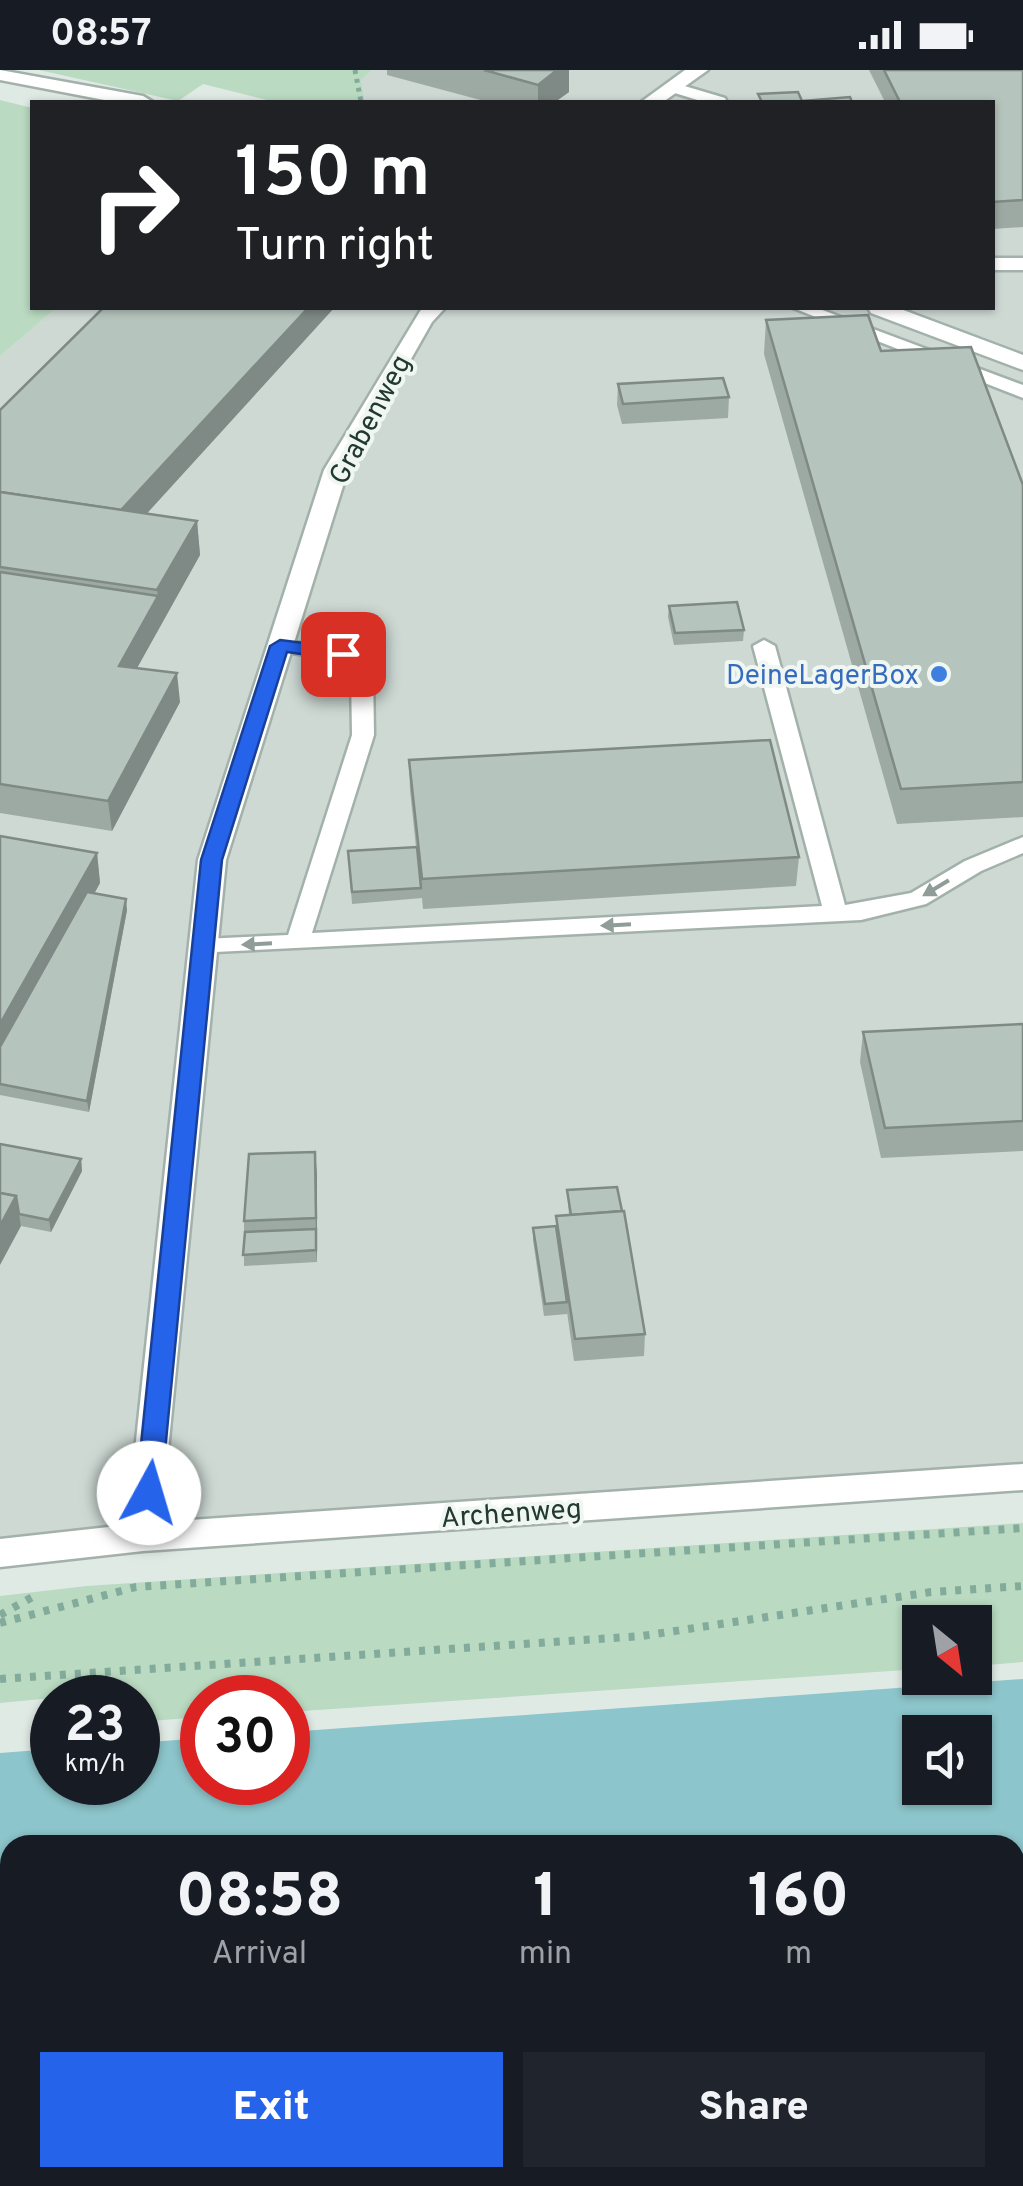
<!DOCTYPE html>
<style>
body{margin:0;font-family:Overpass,sans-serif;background:#20242c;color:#f1f3f6;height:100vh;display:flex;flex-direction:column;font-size:38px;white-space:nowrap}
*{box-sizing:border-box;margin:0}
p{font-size:32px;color:#9ea1a6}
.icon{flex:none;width:55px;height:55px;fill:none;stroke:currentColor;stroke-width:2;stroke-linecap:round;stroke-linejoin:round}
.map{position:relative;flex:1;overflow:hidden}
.side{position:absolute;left:0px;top:1765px;width:1025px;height:352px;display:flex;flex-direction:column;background:#171b24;border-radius:30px 30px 0 0;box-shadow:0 2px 8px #0004}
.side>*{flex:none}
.banner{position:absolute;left:30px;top:30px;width:965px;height:210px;border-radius:0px;box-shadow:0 2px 8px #0004;background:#202124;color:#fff;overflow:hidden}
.needle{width:65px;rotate:150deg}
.controls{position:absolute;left:902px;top:1535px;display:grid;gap:20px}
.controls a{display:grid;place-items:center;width:90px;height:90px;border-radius:0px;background:#171b24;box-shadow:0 2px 8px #0004;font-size:50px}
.speed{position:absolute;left:30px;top:1605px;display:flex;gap:20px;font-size:50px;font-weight:700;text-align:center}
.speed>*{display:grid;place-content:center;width:130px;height:130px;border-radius:50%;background:#171b24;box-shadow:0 2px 8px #0004;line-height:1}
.speed small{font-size:25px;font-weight:400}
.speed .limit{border:15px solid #d22;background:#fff;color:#111}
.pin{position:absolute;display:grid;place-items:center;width:85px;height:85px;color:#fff;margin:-42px;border-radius:20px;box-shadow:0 5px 15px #0006}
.me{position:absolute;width:110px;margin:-55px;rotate:6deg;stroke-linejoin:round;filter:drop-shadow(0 0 8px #0008)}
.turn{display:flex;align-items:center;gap:35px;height:210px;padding:0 40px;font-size:45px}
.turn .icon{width:130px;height:130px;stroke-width:2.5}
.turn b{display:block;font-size:70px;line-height:85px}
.eta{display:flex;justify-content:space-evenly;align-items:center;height:170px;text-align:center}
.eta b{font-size:60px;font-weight:800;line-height:70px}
.cta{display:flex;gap:20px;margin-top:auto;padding:20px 40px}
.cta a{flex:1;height:115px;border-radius:0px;background:#2563eb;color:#fff;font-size:40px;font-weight:800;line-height:115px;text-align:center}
.cta a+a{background:#20242c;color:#f1f3f6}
.status{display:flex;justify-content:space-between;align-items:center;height:70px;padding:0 50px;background:#171b24;direction:ltr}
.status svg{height:28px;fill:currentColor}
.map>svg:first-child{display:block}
.built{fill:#ced9d4}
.green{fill:#badac1}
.water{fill:#8cc5cb;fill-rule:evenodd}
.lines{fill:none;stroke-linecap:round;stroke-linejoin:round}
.service-casing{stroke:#a3b1ab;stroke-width:5}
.minor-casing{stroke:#a3b1ab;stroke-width:5}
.path-far1{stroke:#83ab9c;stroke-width:5;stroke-dasharray:4 5;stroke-linecap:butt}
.path{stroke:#83ab9c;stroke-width:8;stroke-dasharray:6 9;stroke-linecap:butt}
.service{fill:#fff;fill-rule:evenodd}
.minor{fill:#fff;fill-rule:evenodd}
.wall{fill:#9da9a3}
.shaded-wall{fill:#7f8985}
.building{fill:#b6c4be;stroke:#7f8985;stroke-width:2.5}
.oneway{fill:#909c98}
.route{fill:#2563eb;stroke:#184099;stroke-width:2.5}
.shop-dot{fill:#3f7fe0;stroke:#f0f7f3;stroke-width:4}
.labels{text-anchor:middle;stroke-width:8;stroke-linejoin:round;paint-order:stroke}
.street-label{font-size:28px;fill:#223931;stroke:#f0f7f3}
.shop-label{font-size:28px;fill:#366cbe;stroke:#f0f7f3;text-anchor:end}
</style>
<div class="status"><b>08:57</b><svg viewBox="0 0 49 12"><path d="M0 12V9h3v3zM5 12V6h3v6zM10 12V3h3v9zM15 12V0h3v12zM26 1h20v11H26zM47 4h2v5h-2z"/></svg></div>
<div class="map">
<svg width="1023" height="2116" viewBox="0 0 1023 2116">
<rect width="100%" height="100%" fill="#e0eae5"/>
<polygon class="built" points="372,0 1023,0 1023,1407 0,1483 0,286 56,238 992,238 992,32 365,32 361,10"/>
<g class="green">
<polygon points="39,0 372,0 361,10 365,32 275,32 203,14 178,31"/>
<polygon points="0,30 32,38 32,238 56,238 0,286"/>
<polygon points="1023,1453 1023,1592 975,1596 975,1552 920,1552 920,1599 288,1642 288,1628 202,1628 202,1647 138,1652 138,1628 52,1628 0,1633 0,1526 87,1516"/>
</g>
<path class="water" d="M1023,1609V2116H0V1683L52,1679V1712H138V1673L202,1668V1712H288V1662ZM920,1662H975V1718H920ZM10,1775H1015V2108H10Z"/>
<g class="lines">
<g class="service-casing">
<g id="service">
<polygon points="671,12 725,28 727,32 704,32 665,20 663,17"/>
<polygon points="793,238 817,238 1023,315 1023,328"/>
<polygon points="280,570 350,580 373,602 374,665 312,863 822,836 753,576 764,570 775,576 845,835 911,823 965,791 1023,767 1023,783 981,801 926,834 861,850 195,883 191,877 195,871 203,869 288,865 352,665 351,604 337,590 273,580 269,576 273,572"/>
</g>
</g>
<g class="minor-casing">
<g id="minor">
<polygon points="0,0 143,26 153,32 115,32 0,10"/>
<polygon points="685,0 708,0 663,32 641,32"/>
<rect x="992" y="188" width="31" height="12"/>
<polygon points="422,238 445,238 432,252 348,400 226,790 161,1452 1023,1394 1023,1420 143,1481 0,1497 0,1469 127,1455 198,790 324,400"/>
<polygon points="868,238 898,238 1023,285 1023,300 871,243"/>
</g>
</g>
<polyline class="path-far1" points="355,0 361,32"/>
<g class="path">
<polyline points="0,1545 38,1524"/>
<polyline points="0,1553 136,1517 1023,1458"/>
<polyline points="0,1609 642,1566 931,1522 1023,1516"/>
</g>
<use href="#service" class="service"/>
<use href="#minor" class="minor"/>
</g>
<g class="wall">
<polygon points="387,0 569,0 569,22 555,32 488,32 387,5"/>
<polygon points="869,0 1023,0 1023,157 992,159 992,32 885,32"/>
<polygon points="334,238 147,443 197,451 200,485 137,598 180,632 112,761 0,743 0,340"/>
<polygon points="766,250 881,281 1023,415 1023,747 897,754 764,284"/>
<polygon points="618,314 729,327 728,348 622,354 617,335"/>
<polygon points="669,536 744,560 743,571 674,575 668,547"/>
<polygon points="409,690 799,787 796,816 423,839 422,828 352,834 348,781 416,777 410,720"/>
<polygon points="0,766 97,783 100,813 94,824 127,840 89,1042 0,1025"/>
<polygon points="1023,954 1023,1081 881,1088 860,992 863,962"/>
<polygon points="0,1074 81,1089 82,1101 51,1162 21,1156"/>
<polygon points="317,1104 317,1192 244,1196 244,1151"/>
<polygon points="567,1120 645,1264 644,1286 574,1291 567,1242 567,1244 544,1246 533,1170 533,1158 556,1156 556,1146 569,1145"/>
</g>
<g class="shaded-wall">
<polygon points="544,0 569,0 569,22 555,32 538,32 538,15"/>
<polygon points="308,238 334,238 120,473 117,445"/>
<polygon points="197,451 200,485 122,625 119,596 158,526 157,520"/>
<polygon points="177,603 180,632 112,761 108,731"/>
<polygon points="97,783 100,813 0,993 0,954"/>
<polygon points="126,829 127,840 89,1042 87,1031"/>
<polygon points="315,1082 317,1104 317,1192 316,1180"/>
<polygon points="81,1089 82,1101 51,1162 49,1150"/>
<polygon points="16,1126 21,1156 0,1195 0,1156"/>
</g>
<g class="building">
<polygon points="484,0 557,0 538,15"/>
<polygon points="884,0 1023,0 1023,130 992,132 992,32 900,32"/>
<polygon points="798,22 802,31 850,27 852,32 762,32 758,24"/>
<polygon points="103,238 308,238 121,440 0,422 0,340"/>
<polygon points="868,245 881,281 971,277 1023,415 1023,712 901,719 766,250"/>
<polygon points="723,308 729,327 623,334 618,314"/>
<polygon points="0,422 197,451 157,520 0,497"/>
<polygon points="0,502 158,526 119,596 177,603 108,731 0,714"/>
<polygon points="737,532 744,560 675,563 669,536"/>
<polygon points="770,670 799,787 422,809 409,690"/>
<polygon points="0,766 97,783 0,954"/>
<polygon points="417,777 421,818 352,822 348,781"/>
<polygon points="87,822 126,829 87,1031 0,1014 0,977"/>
<polygon points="1023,954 1023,1051 885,1058 863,962"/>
<polygon points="0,1074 81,1089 49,1150 19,1144 16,1126 0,1123"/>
<polygon points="315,1082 316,1148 244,1151 249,1084"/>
<polygon points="617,1117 622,1141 571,1145 567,1120"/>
<polygon points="0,1123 16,1126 0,1156"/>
<polygon points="624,1141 645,1264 575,1269 556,1146"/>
<polygon points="556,1156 567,1232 545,1234 533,1158"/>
<polygon points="316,1159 316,1180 243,1185 245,1162"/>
</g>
<defs><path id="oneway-solid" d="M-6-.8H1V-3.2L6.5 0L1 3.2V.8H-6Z" transform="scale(2.5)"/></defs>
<g class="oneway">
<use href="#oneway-solid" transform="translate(936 818) rotate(149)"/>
<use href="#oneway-solid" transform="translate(616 855) rotate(177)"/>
<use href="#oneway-solid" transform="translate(257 874) rotate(177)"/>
</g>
<polygon class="route" points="280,570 343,578 353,584 343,590 287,582 222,790 161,1423 158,1430 140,1430 136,1423 201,790 270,576"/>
<circle class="shop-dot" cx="939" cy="604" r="10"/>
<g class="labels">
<g class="street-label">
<text transform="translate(369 349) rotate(-62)" y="10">Grabenweg</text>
<text transform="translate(511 1442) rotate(-4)" y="10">Archenweg</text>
</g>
<g class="shop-label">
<text x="919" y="614">DeineLagerBox</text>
</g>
</g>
</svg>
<div class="controls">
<a><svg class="needle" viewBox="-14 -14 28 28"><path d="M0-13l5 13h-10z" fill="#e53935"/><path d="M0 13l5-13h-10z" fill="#9ea1a6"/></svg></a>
<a><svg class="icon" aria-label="sound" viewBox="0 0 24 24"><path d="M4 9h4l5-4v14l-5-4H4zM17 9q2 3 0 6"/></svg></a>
</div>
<div class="speed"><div>23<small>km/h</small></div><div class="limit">30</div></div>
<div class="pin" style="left:343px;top:584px;background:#d93025"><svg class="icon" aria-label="arrive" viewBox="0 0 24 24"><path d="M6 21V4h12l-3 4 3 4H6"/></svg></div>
<svg class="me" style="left:149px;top:1423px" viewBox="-20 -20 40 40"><circle r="19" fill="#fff"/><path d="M0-13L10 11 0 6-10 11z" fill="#2563eb"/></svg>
<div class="banner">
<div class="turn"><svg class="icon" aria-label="right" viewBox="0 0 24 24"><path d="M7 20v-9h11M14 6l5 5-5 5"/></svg><div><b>150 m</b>Turn right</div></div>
</div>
<section class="side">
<div class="eta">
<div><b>08:58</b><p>Arrival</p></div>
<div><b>1</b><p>min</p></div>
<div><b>160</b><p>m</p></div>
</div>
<div class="cta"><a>Exit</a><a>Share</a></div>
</section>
</div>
